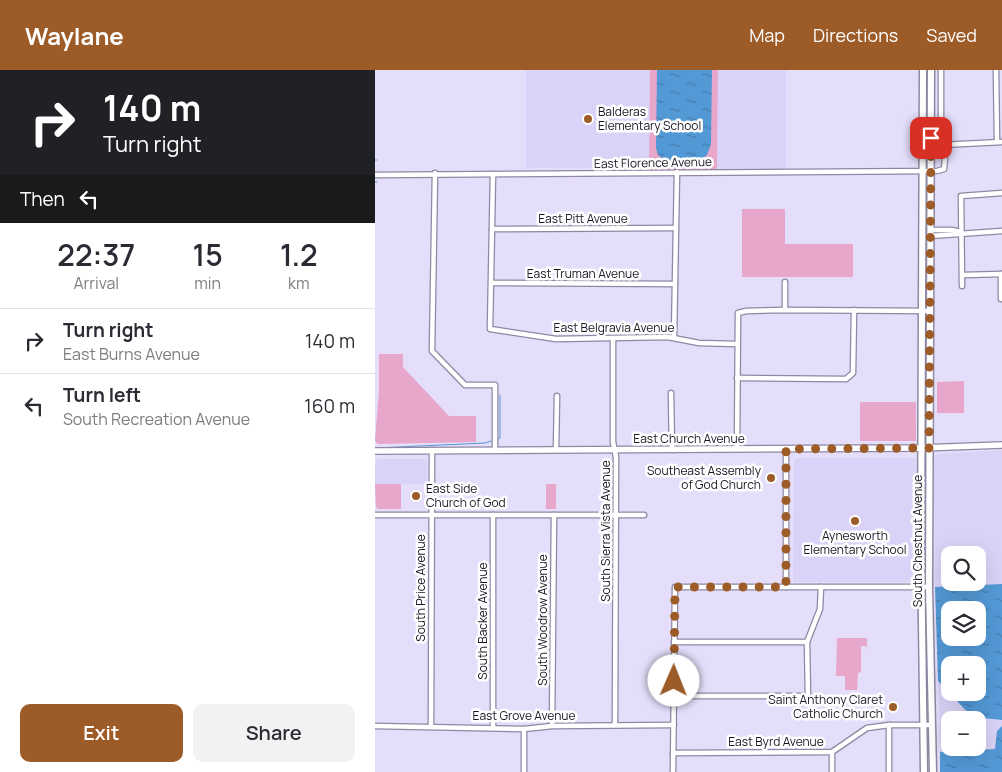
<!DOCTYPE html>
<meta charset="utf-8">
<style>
body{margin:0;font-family:Manrope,sans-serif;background:#f2f2f3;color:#2b2b33;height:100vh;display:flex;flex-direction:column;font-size:19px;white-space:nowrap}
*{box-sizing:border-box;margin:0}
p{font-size:16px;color:#7c7c81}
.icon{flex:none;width:28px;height:28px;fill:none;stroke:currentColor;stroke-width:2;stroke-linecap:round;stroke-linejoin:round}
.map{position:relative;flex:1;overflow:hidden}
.panel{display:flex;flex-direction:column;background:#fff;width:375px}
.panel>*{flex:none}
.top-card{background:#202124;color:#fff;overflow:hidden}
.controls{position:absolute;left:566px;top:476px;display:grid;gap:10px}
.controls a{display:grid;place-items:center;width:45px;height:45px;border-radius:10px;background:#fff;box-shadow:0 5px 20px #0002;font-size:25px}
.pin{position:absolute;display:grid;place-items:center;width:42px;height:42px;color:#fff;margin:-21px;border-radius:10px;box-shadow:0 2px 8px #0006}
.me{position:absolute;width:55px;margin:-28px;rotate:1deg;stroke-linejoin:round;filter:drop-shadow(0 0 4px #0008)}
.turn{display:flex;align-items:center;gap:18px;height:105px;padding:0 20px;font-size:22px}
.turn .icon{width:65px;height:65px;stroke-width:2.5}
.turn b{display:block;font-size:35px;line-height:42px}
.then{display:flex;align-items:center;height:48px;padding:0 20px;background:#0003;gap:10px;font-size:19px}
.eta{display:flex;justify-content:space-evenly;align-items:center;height:85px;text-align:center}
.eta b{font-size:30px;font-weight:600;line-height:35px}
.primary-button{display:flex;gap:10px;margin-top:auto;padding:10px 20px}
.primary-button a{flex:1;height:58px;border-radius:10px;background:#9d5b27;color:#fff;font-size:20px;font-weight:600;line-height:58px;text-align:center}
.primary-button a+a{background:#f2f2f3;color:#2b2b33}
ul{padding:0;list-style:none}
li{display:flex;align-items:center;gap:15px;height:65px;padding:0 20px;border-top:1px solid #e1e1e2}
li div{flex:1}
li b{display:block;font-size:19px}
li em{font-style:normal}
header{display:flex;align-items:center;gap:30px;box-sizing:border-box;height:70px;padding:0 25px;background:#9d5b27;color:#fff}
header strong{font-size:24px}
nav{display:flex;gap:28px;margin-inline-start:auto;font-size:18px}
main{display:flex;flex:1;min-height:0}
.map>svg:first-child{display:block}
.built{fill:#dbd3f7;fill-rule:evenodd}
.grass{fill:#e6a7cb}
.water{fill:url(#water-ripples);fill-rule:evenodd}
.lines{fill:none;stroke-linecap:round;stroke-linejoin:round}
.stream{stroke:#5399d6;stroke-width:1}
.minor-casing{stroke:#8e88a3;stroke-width:7}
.tertiary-casing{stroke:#8e88a3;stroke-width:8}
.secondary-casing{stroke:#8e88a3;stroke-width:9}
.minor{stroke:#fff;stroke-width:4.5}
.tertiary{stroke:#fff;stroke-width:5.5}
.secondary{stroke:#fff;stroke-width:6}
.route{stroke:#9d5b27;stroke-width:9;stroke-dasharray:0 16.2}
.poi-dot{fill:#9d5b27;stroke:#fff;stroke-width:2}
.labels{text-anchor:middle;stroke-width:5;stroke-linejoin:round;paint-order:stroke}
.poi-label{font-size:12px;fill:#181620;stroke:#fff;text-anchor:start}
.street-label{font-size:12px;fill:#181620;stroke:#fff}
</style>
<header>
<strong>Waylane</strong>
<nav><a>Map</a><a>Directions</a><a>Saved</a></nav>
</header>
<main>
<section class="panel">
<div class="top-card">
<div class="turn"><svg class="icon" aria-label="right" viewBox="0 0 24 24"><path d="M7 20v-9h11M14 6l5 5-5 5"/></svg><div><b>140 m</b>Turn right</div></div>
<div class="then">Then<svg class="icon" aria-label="left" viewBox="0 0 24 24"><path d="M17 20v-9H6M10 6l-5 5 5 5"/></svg></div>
</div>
<div class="eta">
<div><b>22:37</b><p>Arrival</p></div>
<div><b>15</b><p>min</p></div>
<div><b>1.2</b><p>km</p></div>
</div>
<ul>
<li><svg class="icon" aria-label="right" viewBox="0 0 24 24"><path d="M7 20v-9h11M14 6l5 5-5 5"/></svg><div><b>Turn right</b><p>East Burns Avenue</p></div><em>140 m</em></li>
<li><svg class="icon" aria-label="left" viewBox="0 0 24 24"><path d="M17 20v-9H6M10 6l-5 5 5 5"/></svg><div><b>Turn left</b><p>South Recreation Avenue</p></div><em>160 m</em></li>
</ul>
<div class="primary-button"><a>Exit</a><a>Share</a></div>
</section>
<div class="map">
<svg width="627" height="702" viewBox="0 0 627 702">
<defs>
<pattern id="water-ripples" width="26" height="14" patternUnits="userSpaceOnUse" patternTransform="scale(1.25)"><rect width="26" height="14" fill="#5399d6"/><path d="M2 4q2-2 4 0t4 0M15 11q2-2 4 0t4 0" fill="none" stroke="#447cad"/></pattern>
</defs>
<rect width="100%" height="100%" fill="#e5defb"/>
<g class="built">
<polygon points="151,0 275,0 274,98 151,98"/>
<polygon points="343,0 411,0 411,100 342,100"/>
<path d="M627,380V514L560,517L559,386L562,384ZM575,485H602V512H575Z"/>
<polygon points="421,388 539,388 541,390 541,512 418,512 419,391"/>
<polygon points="3,389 52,389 52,414 0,414 0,392"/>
<path d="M563,611L597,647L627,650V656L621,668V678L620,679L565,682ZM575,650H602V678H575Z"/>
</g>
<g class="grass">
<polygon points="275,0 343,0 342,100 274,100"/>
<polygon points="367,139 410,139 410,174 478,174 478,207 367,207"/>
<polygon points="4,284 28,284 28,297 74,346 101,346 101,372 3,374 0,371 4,320"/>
<polygon points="589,311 589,343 562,343 562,312"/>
<rect x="485" y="332" width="56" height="39"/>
<polygon points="0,414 26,414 26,439 3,439 1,437"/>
<rect x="171" y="414" width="10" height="25"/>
<polygon points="462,568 492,568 492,579 491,576 486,576 486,602 483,603 482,620 470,620 470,606 461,606"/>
</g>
<g class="water">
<polygon points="282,0 337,0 336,74 332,85 328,88 290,90 283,85 281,78"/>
<path d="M627,514V650L597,647L563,611L560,517ZM575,540H602V568H575ZM575,595H602V622H575Z"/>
<polygon points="627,656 627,702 565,702 565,682 620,679 622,661"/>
</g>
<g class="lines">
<g class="stream">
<polyline points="0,90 2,90"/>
<polyline points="0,112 2,112"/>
<polyline points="123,369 125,368 125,325"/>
<polyline points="1,378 110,373 119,370"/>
</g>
<g class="minor-casing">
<g id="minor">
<polyline points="621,0 622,72"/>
<polyline points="566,75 627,72"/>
<polyline points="60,103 57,281 90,315 120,315 120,379"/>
<polyline points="118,104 115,259 181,269 293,267 324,273 362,274"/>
<polyline points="0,105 562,101 569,99 570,89 566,72 566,0"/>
<polyline points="117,159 300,158"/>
<polyline points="556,160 577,160 585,162"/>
<polyline points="555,166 627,161"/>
<polyline points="626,204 626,229"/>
<polyline points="588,205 627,204"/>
<polyline points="410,212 410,240"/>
<polyline points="117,213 300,214"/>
<polyline points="587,216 586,126 627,123"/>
<polyline points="299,267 302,102"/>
<polyline points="238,268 238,372 241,387 240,655"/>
<polyline points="362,308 471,309 478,303 479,240"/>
<polyline points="296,323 297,380"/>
<polyline points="181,379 182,326"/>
<polyline points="362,379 363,243 371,241 410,240 556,241"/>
<polyline points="0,445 269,445"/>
<polyline points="118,445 118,657"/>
<polyline points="411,517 411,379"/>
<polyline points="299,572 432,572"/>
<polyline points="298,626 433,626 432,572 445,539 446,517"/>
<polyline points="514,655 514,702"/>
<polyline points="0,656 149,659 177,656 299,655"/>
<polyline points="56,656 57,380"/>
<polyline points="177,656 179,445"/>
<polyline points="149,659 149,702"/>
<polyline points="457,682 457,702"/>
<polyline points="298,683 457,682 492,658 514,655 557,655"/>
<polyline points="298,702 300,517 554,517"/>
</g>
</g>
<g class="tertiary-casing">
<polyline id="tertiary" points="0,381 546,378 627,375"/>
</g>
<g class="secondary-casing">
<g id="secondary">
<polyline points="548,0 546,479 549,702"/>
<polyline points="556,0 554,517 558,702"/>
</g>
</g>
<use href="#minor" class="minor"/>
<use href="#tertiary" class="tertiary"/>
<use href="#secondary" class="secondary"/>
</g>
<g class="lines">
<polyline class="route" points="299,611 300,517 411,517 411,379 554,378 556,68"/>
</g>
<g class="poi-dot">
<circle cx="213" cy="49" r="5"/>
<circle cx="396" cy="408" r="5"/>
<circle cx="41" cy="426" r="5"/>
<circle cx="480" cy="451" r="5"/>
<circle cx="518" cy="637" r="5"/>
</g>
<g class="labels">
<g class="poi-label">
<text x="223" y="46">Balderas<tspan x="223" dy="14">Elementary School</tspan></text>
<text x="386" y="405" text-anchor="end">Southeast Assembly<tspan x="386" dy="14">of God Church</tspan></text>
<text x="51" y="423">East Side<tspan x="51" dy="14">Church of God</tspan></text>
<text x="480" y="470" text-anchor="middle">Aynesworth<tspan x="480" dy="14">Elementary School</tspan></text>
<text x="508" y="634" text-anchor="end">Saint Anthony Claret<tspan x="508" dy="14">Catholic Church</tspan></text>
</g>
<g class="street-label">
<text transform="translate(278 93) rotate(-1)" y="4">East Florence Avenue</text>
<text x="208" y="153">East Pitt Avenue</text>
<text x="208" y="208">East Truman Avenue</text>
<text x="239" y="262">East Belgravia Avenue</text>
<text x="314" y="373">East Church Avenue</text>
<text transform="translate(231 461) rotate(-90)" y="4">South Sierra Vista Avenue</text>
<text transform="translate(543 471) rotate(-90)" y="4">South Chestnut Avenue</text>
<text transform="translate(46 518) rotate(-90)" y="4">South Price Avenue</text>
<text transform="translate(168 550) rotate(-90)" y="4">South Woodrow Avenue</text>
<text transform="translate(108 551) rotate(-90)" y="4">South Backer Avenue</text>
<text x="149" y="650">East Grove Avenue</text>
<text x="401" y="676">East Byrd Avenue</text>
</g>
</g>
</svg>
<div class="controls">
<a><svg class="icon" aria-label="search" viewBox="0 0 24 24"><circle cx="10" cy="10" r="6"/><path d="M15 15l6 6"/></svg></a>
<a><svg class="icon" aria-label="layers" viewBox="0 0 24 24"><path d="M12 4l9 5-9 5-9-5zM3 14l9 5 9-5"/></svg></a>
<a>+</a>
<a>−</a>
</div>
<div class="pin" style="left:556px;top:68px;background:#d93025"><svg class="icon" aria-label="arrive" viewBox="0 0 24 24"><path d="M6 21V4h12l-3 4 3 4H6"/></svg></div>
<svg class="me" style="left:299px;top:611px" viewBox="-20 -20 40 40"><circle r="19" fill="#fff"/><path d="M0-13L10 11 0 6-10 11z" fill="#9d5b27"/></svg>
</div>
</main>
